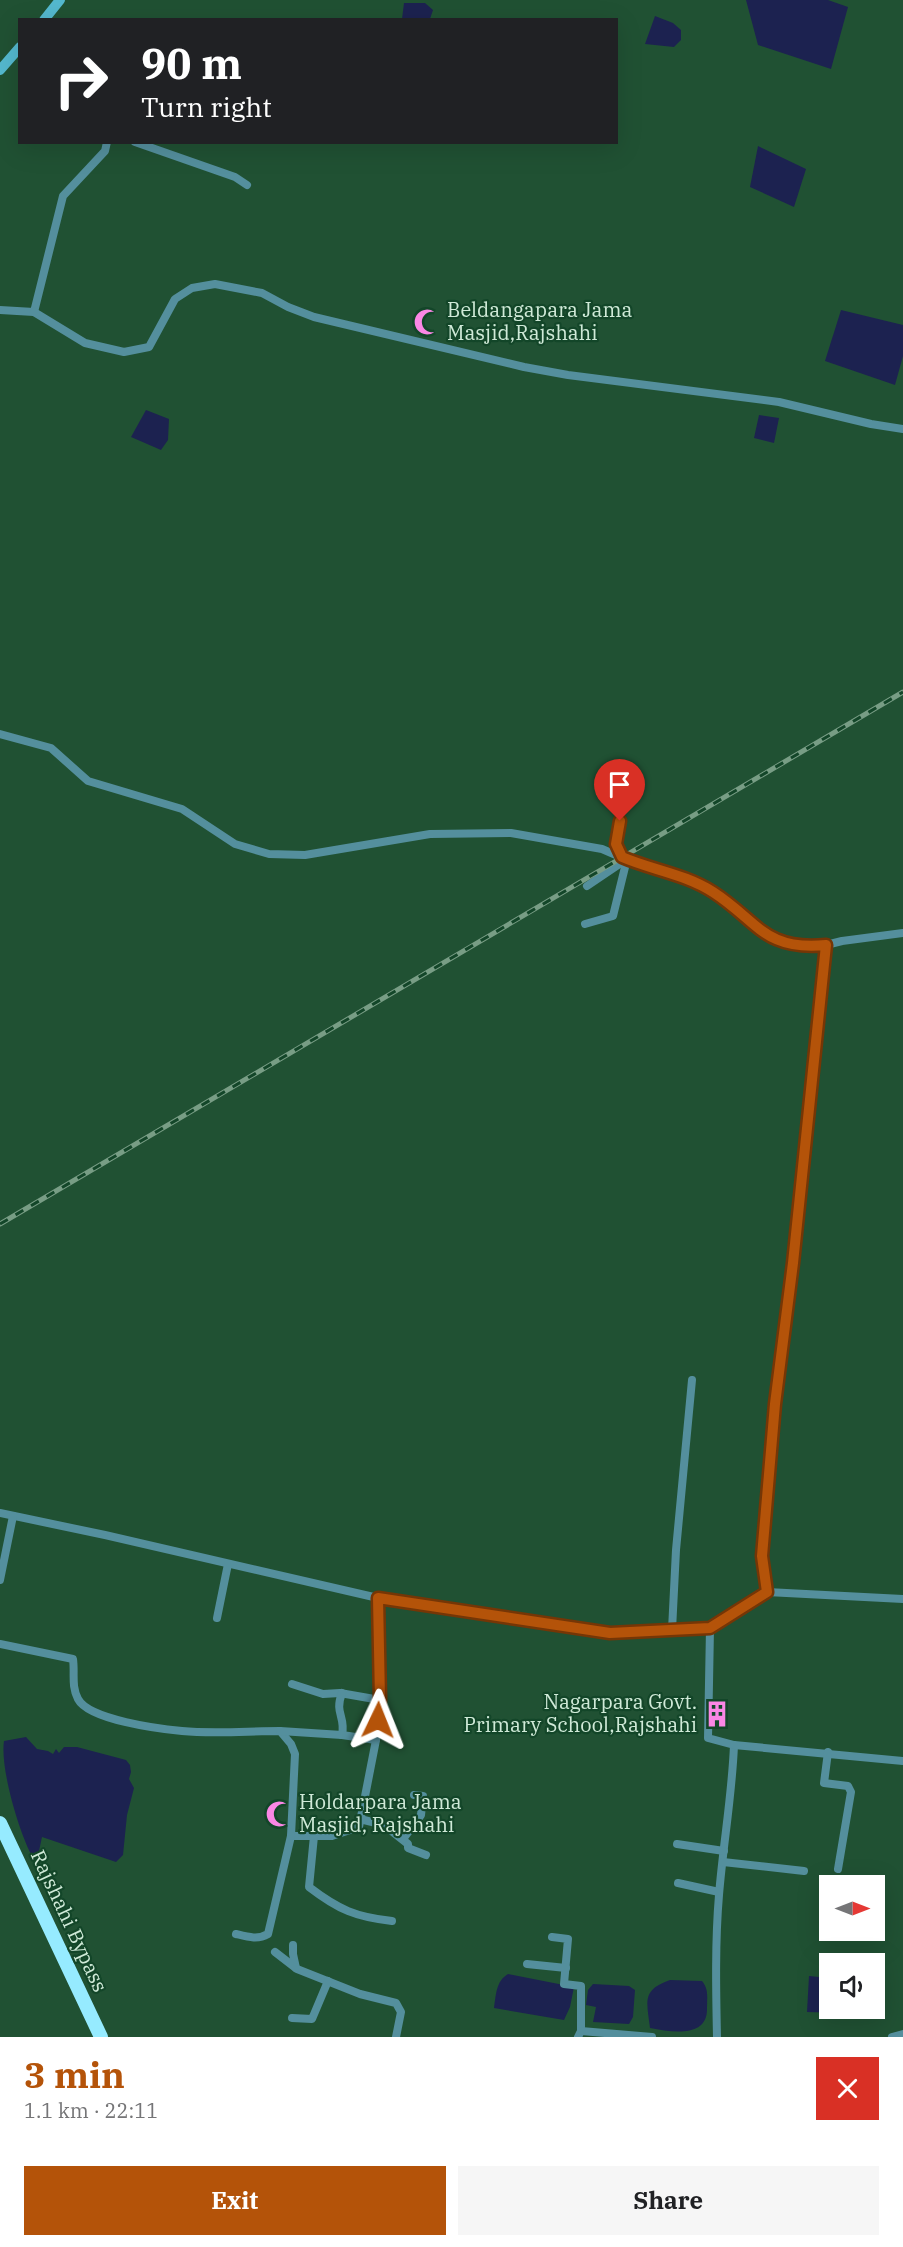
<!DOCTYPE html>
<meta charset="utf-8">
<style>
body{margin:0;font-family:"IBM Plex Serif",serif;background:#f6f6f6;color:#202124;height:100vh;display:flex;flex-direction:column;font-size:22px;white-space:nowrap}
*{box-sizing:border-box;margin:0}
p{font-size:20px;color:#757577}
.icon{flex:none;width:33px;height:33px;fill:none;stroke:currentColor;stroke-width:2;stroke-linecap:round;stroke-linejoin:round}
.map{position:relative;height:2037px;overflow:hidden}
.panel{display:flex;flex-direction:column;background:#fff;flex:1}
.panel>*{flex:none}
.banner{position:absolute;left:18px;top:18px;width:600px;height:126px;border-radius:0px;box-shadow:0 6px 24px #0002;background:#202124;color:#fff;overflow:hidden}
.needle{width:39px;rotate:90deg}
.buttons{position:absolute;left:819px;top:1875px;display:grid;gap:12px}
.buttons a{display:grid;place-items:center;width:66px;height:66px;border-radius:0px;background:#fff;box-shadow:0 6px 24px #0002;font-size:30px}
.pin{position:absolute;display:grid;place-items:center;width:51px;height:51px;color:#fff;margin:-62px -26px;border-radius:50% 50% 50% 0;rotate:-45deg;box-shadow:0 0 6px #0007}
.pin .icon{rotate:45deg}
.me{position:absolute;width:66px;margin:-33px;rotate:2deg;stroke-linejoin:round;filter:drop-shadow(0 0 4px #0008)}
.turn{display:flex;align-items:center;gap:21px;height:126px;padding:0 24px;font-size:27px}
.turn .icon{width:78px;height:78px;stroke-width:2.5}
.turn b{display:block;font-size:42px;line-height:51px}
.round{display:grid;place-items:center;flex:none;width:63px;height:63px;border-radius:0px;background:#f6f6f6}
.headline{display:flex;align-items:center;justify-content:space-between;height:102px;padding:0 24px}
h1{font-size:36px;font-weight:800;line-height:45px;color:#b45309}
.button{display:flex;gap:12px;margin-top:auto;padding:12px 24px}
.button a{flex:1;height:69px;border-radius:0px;background:#b45309;color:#fff;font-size:24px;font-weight:800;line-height:69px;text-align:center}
.button a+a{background:#f6f6f6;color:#202124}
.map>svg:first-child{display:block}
.water{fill:#1c2250}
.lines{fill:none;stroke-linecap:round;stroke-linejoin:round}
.street{stroke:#548f9d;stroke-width:8}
.secondary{stroke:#54b8ce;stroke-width:10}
.highway{stroke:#96ebff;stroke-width:14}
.rail-casing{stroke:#789d85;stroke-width:5}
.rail{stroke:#134629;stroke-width:3;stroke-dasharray:9;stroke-linecap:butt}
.route-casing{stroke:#753606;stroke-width:15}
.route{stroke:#b45309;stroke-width:10}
.labels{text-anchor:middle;stroke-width:4.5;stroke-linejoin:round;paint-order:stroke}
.poi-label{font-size:20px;fill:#d0ead8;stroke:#134629;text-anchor:start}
.street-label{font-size:20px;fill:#d0ead8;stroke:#134629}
</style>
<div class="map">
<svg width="903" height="2037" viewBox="0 0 903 2037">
<rect width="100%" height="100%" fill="#205133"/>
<g class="water">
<polygon points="746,0 828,0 848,7 831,69 758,45"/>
<polygon points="404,3 425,3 433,10 430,19 402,19"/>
<polygon points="655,16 673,23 681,30 681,40 674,47 645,44"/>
<polygon points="758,146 806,169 794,207 750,187"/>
<polygon points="841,310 903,325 903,356 895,385 825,361"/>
<polygon points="146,410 169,419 168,440 161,450 131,437"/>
<polygon points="759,415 779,418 774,443 754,438"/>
<path d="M26,1737L37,1749L48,1751L53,1754L56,1749L59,1753L64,1747H77L126,1760L130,1765L131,1772L129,1779L134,1788L127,1815L123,1855L116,1862L42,1837L39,1851L31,1854C18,1829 0,1767 4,1741Z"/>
<path d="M508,1974L574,1987L570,2007L564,2020L494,2008C496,1995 496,1981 508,1974Z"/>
<polygon points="809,1976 829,1978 830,2008 843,2009 843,2013 807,2012"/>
<path d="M670,1980L702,1981C709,1989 707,1998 707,2008C708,2037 675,2033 650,2028C647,2002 641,1990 670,1980Z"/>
<polygon points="593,1984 629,1986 635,1990 633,2017 629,2024 593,2022 596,2007 586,2005 588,1990"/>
</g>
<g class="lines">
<g class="street">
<polyline points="135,142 235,177 247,185"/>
<polyline points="0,310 34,312 63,196 105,151 107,142"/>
<polyline points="34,312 85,343 124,352 149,347 175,299 192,288 215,284 262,293 288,307 314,317 524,367 568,375 779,402 871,424 903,429"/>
<polyline points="0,734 51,748 88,781 182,809 235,844 269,854 305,855 430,834 511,833 602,849 639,865 678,875 713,892 757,929 787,945 811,947 826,945 793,1263 775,1404 762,1556 767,1592"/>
<polyline points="620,821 616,844 622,857"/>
<polyline points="587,886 627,859"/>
<polyline points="585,924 613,916 627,859"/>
<polyline points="826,945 842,941 903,933"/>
<polyline points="0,1513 105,1535 378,1598 563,1627 610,1633 710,1628 767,1592 903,1599"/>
<polyline points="0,1580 13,1516"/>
<polyline points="217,1618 228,1564"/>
<path d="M710,1628L708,1738L734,1745C732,1796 723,1845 719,1895C715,1942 716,1990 717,2037"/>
<polyline points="672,1630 676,1550 692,1380"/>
<path d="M0,1644L73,1659C75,1673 71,1686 78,1699C89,1720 160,1729 182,1731C214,1734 248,1731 280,1731L291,1744L295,1754L291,1836H332L359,1827L376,1740L380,1700L378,1598"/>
<polyline points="292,1684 323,1694 340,1693 380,1700"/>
<path d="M342,1693C334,1714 346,1716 342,1735"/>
<polyline points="280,1731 342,1735 376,1740"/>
<polyline points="734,1745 903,1761"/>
<polyline points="828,1752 824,1783 848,1786 851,1792 838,1869"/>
<polyline points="360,1819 384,1825 408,1844 408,1848 426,1855"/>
<path d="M314,1836L309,1887C339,1910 356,1917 392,1921"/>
<polyline points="403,1839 421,1815 423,1796 414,1795"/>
<polyline points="677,1844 724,1851"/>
<polyline points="723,1862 804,1871"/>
<polyline points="678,1883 719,1892"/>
<path d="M236,1934C248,1937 258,1940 268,1934L291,1836"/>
<polyline points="552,1937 568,1939 564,1984 581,1986 581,2031"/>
<polyline points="293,1945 293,1954 296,1968"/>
<polyline points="275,1952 297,1969 360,1994 396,2003 401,2012 396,2037"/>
<polyline points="527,1964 566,1968"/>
<polyline points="292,2018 312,2019 328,1981"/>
<polyline points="578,2037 581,2031 652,2037"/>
<polyline points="892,2037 903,2034"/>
</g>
<g class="secondary">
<polyline points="44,20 60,0"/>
<polyline points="0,70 20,47"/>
</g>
<polyline class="highway" points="0,1823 101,2037"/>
<g class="rail-casing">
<polyline id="rail" points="0,1224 903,692"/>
</g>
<use href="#rail" class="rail"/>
</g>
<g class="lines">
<g class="route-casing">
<path id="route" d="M378,1720L380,1700L378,1598L610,1633L710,1628L767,1592L762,1556L775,1404L793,1263L826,945C764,951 758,921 713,892C685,874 652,870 622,857L616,844L620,821"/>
</g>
<use href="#route" class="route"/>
</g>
<defs>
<g id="mosque-bare" transform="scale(2.07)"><path d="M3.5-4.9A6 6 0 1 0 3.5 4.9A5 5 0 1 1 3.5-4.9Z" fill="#fb87e5" stroke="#134629" stroke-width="2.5" paint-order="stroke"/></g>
<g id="building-bare" transform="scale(2.07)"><path d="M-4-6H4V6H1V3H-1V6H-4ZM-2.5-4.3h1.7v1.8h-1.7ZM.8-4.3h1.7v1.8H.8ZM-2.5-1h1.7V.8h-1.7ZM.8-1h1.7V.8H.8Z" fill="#fb87e5" stroke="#134629" stroke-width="2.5" paint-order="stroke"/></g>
</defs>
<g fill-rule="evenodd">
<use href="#mosque-bare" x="427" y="322"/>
<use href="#building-bare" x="717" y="1714"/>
<use href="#mosque-bare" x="279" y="1814"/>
</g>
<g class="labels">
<g class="poi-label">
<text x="447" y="317">Beldangapara Jama<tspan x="447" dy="23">Masjid,Rajshahi</tspan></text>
<text x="697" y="1709" text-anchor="end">Nagarpara Govt.<tspan x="697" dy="23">Primary School,Rajshahi</tspan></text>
<text x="299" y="1809">Holdarpara Jama<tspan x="299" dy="23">Masjid, Rajshahi</tspan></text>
</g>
<g class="street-label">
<text transform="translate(69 1921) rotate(65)" y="7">Rajshahi Bypass</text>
</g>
</g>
</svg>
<div class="buttons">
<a><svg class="needle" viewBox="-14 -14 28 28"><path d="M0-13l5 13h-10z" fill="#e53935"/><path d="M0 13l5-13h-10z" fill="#757577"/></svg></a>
<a><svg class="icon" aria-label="sound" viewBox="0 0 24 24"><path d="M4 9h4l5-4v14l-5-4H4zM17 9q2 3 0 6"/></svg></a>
</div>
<div class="pin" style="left:620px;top:821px;background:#d93025"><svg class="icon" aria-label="arrive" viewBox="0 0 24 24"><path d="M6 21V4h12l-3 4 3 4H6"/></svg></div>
<svg class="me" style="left:378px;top:1720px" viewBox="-20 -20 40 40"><path d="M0-17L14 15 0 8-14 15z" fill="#b45309" stroke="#fff" stroke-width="4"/></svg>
<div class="banner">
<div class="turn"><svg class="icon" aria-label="right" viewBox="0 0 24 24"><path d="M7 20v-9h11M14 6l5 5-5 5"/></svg><div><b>90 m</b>Turn right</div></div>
</div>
</div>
<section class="panel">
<div class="headline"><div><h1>3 min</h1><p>1.1 km · 22:11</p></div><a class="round" style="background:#d93025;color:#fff"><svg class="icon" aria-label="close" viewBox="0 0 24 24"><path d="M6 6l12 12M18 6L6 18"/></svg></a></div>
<div class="button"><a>Exit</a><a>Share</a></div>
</section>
